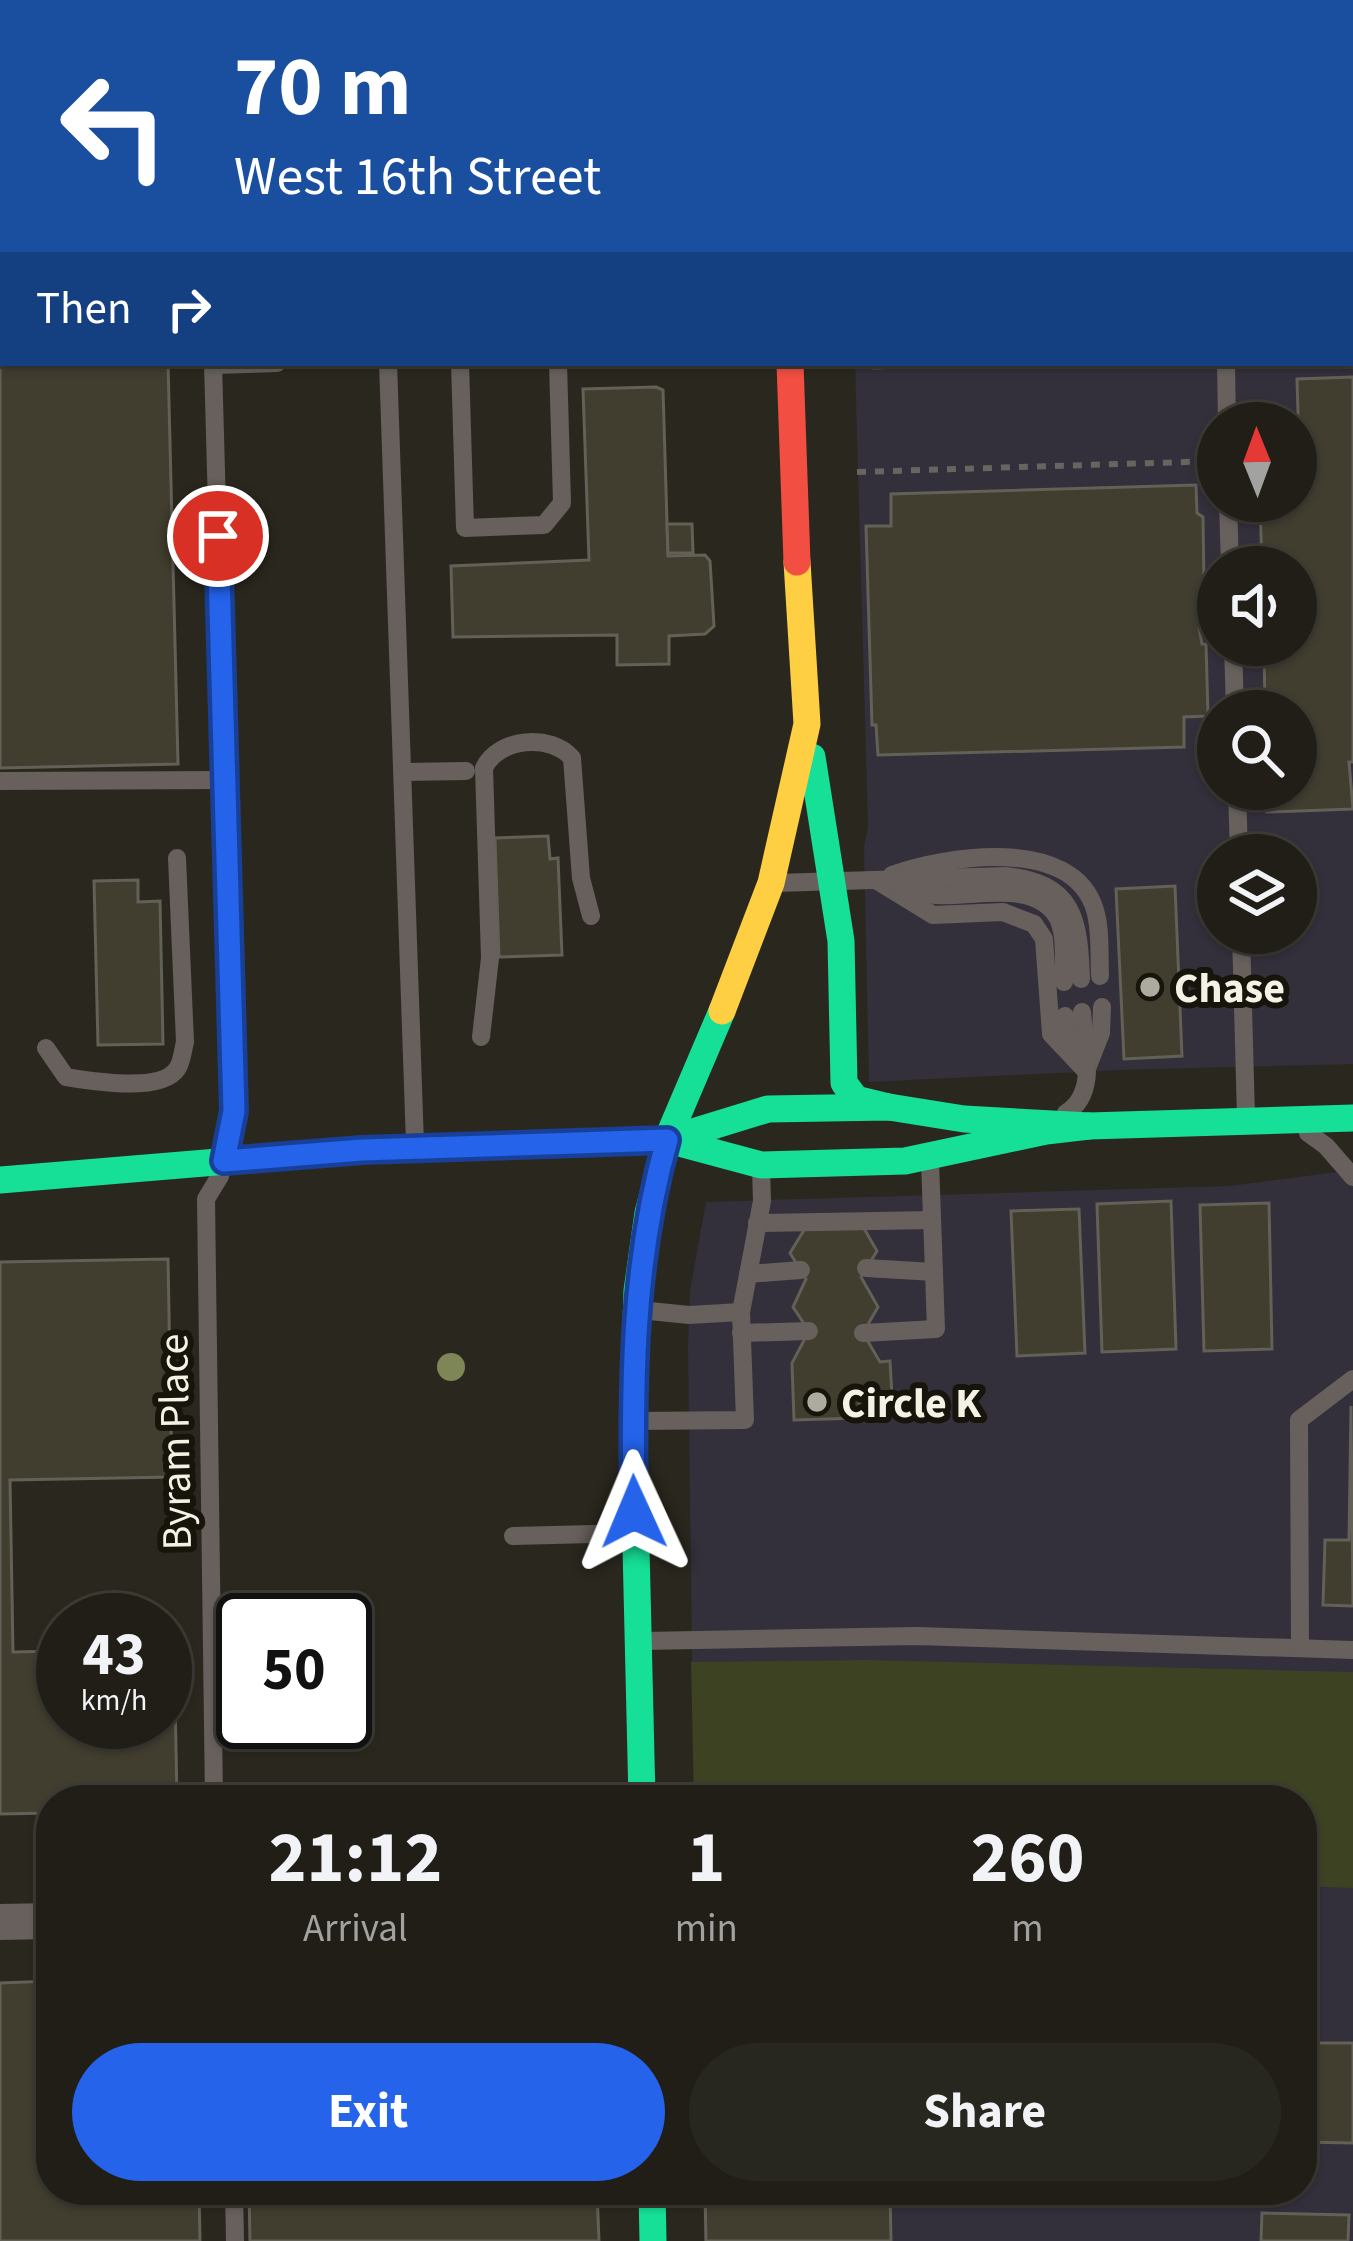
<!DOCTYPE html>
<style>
body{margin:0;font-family:"Source Sans 3",sans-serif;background:#28271f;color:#f1f3f6;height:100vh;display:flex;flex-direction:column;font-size:45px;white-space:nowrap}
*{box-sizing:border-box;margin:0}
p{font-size:39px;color:#a2a2a1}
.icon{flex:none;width:66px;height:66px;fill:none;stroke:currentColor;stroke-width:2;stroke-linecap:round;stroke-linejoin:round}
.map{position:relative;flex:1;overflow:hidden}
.side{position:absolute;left:36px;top:1785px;width:1281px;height:420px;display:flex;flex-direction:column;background:#201e16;border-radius:48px;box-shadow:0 3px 9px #0004,0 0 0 3px #3d3c35}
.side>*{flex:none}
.top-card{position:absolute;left:0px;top:0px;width:1353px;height:366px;box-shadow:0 3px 9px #0004,0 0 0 3px #3d3c35;background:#1a4fa0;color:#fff;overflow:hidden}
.needle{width:78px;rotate:359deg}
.buttons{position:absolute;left:1197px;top:402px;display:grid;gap:24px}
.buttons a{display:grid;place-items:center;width:120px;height:120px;border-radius:50%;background:#201e16;box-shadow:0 3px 9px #0004,0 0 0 3px #3d3c35;font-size:60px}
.speed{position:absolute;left:36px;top:1593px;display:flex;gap:24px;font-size:60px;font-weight:700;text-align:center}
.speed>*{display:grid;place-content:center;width:156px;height:156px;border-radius:50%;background:#201e16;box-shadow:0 3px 9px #0004,0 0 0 3px #3d3c35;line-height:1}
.speed small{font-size:30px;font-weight:400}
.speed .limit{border:6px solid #111;border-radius:18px;background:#fff;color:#111}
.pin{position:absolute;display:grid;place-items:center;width:102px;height:102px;color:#fff;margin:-51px;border:6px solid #fff;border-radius:50%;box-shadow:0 3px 12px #0007}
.me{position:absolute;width:132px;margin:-66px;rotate:359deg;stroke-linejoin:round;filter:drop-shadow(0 0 9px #0008)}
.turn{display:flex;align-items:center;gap:42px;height:252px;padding:0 36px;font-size:54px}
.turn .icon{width:156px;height:156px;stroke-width:2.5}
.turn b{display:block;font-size:84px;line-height:102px}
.then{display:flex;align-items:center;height:114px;padding:0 36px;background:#0003;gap:24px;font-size:45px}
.eta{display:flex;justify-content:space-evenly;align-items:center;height:204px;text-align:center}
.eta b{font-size:72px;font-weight:700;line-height:84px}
.primary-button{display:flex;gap:24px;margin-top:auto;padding:24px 36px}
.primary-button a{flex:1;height:138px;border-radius:72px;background:#2563eb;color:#fff;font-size:48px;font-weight:700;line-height:138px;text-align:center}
.primary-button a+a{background:#28271f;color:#f1f3f6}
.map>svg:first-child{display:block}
.commercial{fill:#332f3b;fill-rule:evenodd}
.grass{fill:#3c4222}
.building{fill:#413d2f;stroke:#626057;stroke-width:3}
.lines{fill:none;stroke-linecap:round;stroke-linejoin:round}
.path{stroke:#68645f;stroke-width:6;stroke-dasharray:9 9;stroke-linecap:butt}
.lane{stroke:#67605c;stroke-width:18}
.street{stroke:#67605c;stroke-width:36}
.fast{stroke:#16e098;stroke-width:27}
.slow{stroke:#ffcf43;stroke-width:27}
.jam{stroke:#f24e42;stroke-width:27}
.tree{fill:#7e8657}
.route-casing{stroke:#184099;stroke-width:30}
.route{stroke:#2563eb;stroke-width:21}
.poi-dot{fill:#adab9f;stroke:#16140b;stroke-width:4.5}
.labels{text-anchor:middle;stroke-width:12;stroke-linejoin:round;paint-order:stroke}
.poi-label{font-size:42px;font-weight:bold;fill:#f4f1e5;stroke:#16140b;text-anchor:start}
.street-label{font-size:42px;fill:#f4f1e5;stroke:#16140b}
</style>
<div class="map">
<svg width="1353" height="2241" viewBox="0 0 1353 2241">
<rect width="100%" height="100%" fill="#2a281e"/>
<g class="commercial">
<path d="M843,0H1353V1064L1118,1070L869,1082L864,847L868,826L855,363H1350V3ZM1218,423H1296V501H1218ZM1218,567H1296V645H1218ZM1218,711H1296V789H1218ZM1218,855H1296V933H1218Z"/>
<polygon points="1353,1170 1353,2241 704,2241 703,2190 1302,2190 1302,1800 694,1800 688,1346 690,1291 706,1202 1229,1186"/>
</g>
<polygon class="grass" points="868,1660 1353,1672 1353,1888 1302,1886 1302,1800 694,1800 691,1662"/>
<g class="building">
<rect x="864" y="0" width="328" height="3"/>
<polygon points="1285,0 1353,0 1353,2 1285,3"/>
<polygon points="1350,180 1353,180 1350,312"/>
<polygon points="0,262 3,262 3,363 168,363 178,764 0,768"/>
<polygon points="874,363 1033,363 874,368"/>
<polygon points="1353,377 1353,762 1349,762 1353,809 1267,812 1267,789 1296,789 1296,711 1265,711 1264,645 1296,645 1296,567 1262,567 1260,501 1296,501 1296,481 1300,481 1297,379"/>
<polygon points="656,387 663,390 668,556 705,555 710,561 714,626 705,634 669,636 669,664 617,665 617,635 453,637 451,566 589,560 583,389"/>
<polygon points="1196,485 1197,513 1203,517 1204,588 1199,592 1202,605 1199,628 1202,644 1206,644 1208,716 1184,717 1184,747 878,755 876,725 872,725 866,526 891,526 891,494"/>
<polygon points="667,524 692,524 693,553 668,553"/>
<polygon points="548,836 550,859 558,858 562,955 499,957 495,838"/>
<polygon points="138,880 138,902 160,901 163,1044 98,1045 94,881"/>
<polygon points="1175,886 1182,1056 1124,1059 1116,889"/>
<polygon points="1171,1201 1176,1349 1102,1352 1097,1204"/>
<polygon points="1269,1203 1272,1349 1204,1351 1200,1205"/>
<polygon points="1079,1209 1085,1353 1017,1356 1011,1211"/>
<polygon points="862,1225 877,1251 861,1277 878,1307 863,1333 880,1362 890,1361 892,1396 859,1397 860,1418 794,1420 792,1363 809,1331 793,1307 806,1279 790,1253 806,1227"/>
<polygon points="168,1259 172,1477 10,1480 13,1652 63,1651 63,1722 165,1722 165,1644 174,1644 177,1800 51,1800 51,1813 0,1814 0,1262"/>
<polygon points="1351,1406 1353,1606 1323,1605 1325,1540 1349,1540"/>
<polygon points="51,1981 51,2190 199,2190 200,2241 0,2241 0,1983"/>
<polygon points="1302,2043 1353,2043 1353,2143 1302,2142"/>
<polygon points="249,2190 597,2190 599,2241 250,2241"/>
<polygon points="890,2190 891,2241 706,2241 705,2191"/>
<polygon points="1262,2213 1349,2215 1348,2241 1261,2241"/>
</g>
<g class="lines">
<polyline class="path" points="857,472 1218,461"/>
<g class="lane">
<polyline points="204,0 204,3"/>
<polyline points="379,0 379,3"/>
<polyline points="1214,0 1214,3"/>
<polyline points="1350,322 1353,322"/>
<polyline points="213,363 234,1119 220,1176 206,1199 214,1800"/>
<polyline points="388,363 415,1144"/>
<polyline points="460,363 465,528 544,525 562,503 558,363"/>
<polyline points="1226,363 1227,423"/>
<polyline points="213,365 277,363"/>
<polyline points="1228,501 1230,567"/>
<polyline points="1233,645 1235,711"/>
<polyline points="403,772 466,771"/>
<polyline points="0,781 224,780"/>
<polyline points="1237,789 1239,855"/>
<path d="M892,875C945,856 1073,835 1095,910C1101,930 1099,954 1100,976"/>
<polyline points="876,880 933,915 1003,912 1034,924 1044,939 1051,1034 1086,1071"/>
<path d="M775,883L1005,876C1074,883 1079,919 1081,979"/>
<path d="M898,886C910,889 923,894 936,895C971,898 1031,879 1056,915C1067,932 1063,963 1064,982"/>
<polyline points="1241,933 1246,1117"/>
<polyline points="1065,1016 1066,1030 1079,1057"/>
<path d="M481,1037L490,958L484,768C498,738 551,733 572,758L581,878L591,916"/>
<path d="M46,1048L66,1077C91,1081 161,1093 177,1069C182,1063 183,1049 185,1042L177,858"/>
<polyline points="1088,1066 1101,1033 1102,1007"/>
<path d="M1066,1113C1099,1093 1084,1045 1082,1012"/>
<polyline points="1308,1133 1326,1146 1353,1177"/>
<polyline points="757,1223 932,1220"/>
<polyline points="866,1268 934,1272"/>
<polyline points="748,1274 801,1270"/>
<polyline points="640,1310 689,1315 741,1312"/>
<polyline points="741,1333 809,1331"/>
<polyline points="863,1333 936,1329 930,1161"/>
<polyline points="637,1421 745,1420 741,1312 762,1201 761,1168"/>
<polyline points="513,1536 634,1533"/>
<polyline points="643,1641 917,1636 1353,1650"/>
<polyline points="1300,1648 1299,1420 1353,1379"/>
<polyline points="234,2190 235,2241"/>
</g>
<polyline class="street" points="0,1922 51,1921"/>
<g class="fast">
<polyline points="780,0 780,3"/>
<polyline points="812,757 841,941 844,1083 856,1099 889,1107"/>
<polyline points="668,1140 761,1165 905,1161 1046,1131 1089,1126 1353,1118"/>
<polyline points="0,1180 362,1150 667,1140 768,1109 889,1107 964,1119 1089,1126"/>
<polyline points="642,1800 633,1421 637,1291 648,1213 667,1140 722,1011"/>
<polyline points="652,2190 653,2241"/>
</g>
<polyline class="slow" points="722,1011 771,883 807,724 797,562"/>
<polyline class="jam" points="790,363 797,562"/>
</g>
<circle class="tree" cx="451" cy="1367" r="14"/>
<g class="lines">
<g class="route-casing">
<path id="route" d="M218,536L234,1111L224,1161L362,1150L667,1140C632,1263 632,1385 634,1512"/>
</g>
<use href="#route" class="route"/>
</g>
<g class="poi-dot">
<circle cx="1150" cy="987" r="12"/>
<circle cx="817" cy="1402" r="12"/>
</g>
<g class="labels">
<g class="poi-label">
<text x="1174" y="1002">Chase</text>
<text x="841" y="1417">Circle K</text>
</g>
<g class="street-label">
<text transform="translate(174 1442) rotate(-91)" y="15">Byram Place</text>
</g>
</g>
</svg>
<div class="buttons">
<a><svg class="needle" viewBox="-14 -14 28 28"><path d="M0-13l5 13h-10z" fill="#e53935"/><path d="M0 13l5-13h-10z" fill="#a2a2a1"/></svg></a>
<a><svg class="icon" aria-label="sound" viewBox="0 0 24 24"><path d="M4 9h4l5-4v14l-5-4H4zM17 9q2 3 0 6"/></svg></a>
<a><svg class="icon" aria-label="search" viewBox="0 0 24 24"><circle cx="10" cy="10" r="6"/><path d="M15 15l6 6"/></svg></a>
<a><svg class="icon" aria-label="layers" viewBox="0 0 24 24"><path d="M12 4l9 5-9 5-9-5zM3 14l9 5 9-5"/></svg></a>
</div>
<div class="speed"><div>43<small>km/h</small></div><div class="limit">50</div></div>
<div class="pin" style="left:218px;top:536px;background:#d93025"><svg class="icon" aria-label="arrive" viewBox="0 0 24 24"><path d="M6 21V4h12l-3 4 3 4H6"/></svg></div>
<svg class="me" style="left:634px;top:1512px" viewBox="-20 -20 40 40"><path d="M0-17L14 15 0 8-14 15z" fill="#2563eb" stroke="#fff" stroke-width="4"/></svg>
<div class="top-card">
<div class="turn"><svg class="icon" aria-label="left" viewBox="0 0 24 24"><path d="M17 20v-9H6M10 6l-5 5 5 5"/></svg><div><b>70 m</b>West 16th Street</div></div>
<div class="then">Then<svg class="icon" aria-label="right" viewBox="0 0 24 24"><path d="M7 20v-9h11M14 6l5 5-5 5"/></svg></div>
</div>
<section class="side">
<div class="eta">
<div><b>21:12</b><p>Arrival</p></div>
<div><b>1</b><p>min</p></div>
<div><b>260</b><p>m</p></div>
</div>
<div class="primary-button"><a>Exit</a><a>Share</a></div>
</section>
</div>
